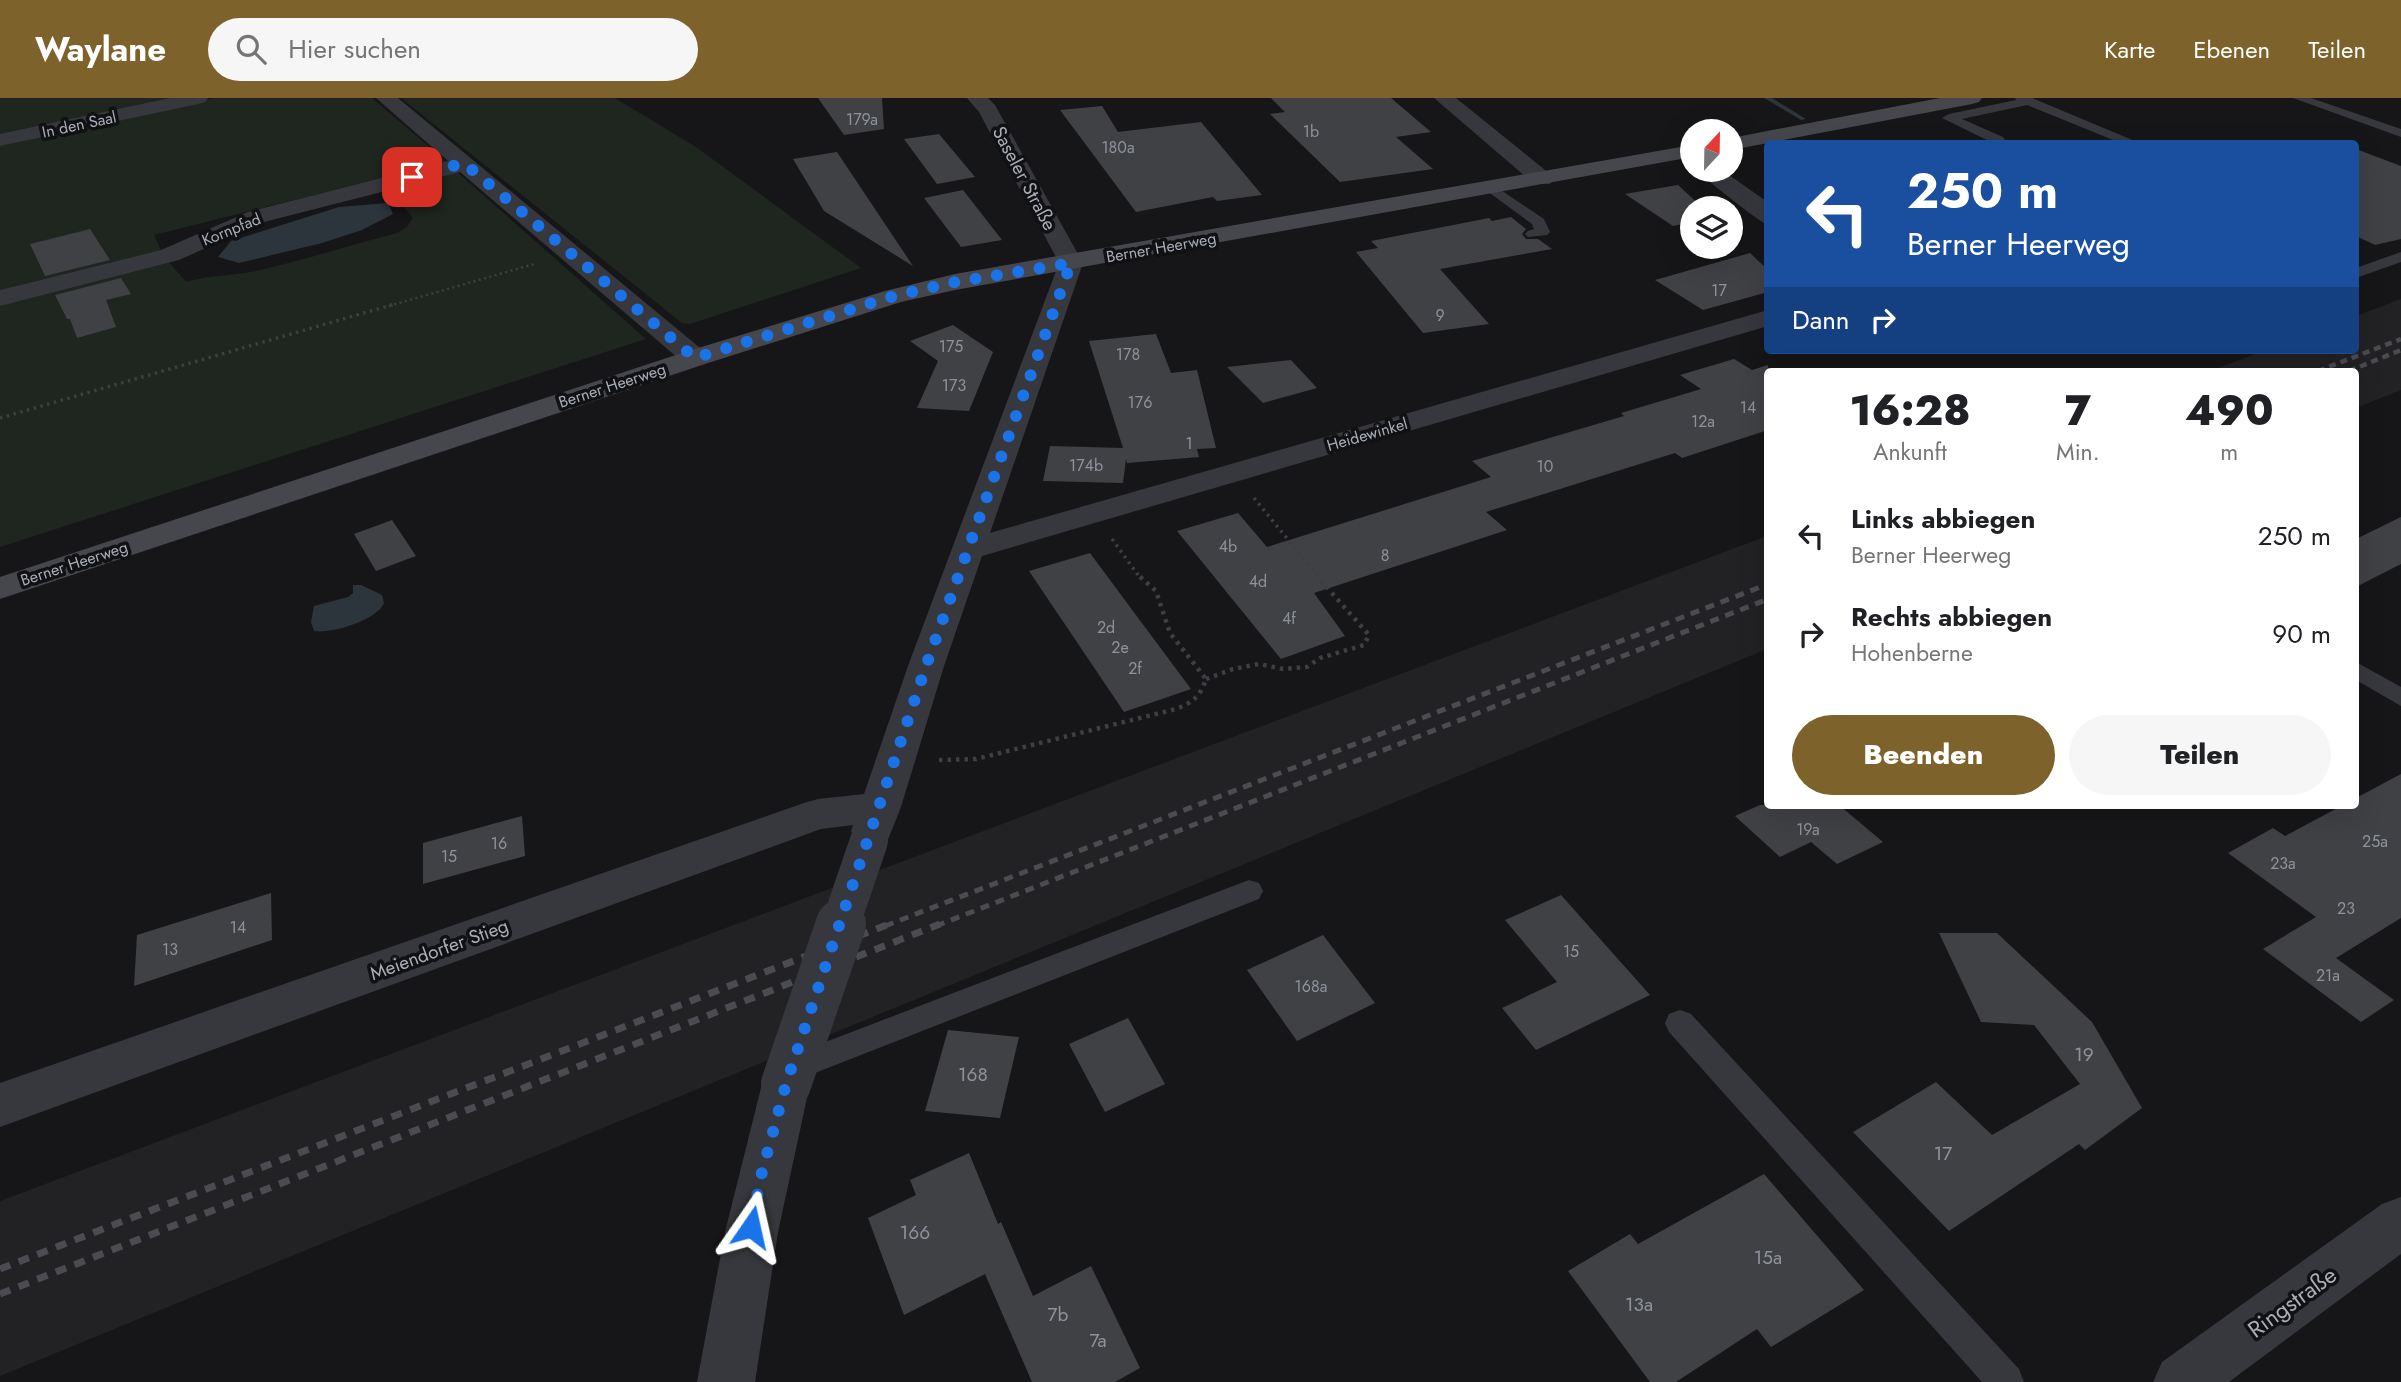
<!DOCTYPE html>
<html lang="de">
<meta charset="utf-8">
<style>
body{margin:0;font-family:Jost,sans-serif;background:#f6f6f6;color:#202124;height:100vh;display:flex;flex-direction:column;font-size:26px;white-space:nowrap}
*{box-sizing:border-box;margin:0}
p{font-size:23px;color:#757577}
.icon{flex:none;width:38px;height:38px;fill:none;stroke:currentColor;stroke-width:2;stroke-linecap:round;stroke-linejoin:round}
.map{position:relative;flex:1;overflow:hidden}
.details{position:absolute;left:1764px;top:270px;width:595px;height:441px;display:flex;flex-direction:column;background:#fff;border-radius:7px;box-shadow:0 7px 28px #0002}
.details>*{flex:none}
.banner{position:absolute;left:1764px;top:42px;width:595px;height:214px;border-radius:7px;box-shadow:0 7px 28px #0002;background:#1a4fa0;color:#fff;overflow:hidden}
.needle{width:46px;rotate:22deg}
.tools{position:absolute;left:1680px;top:21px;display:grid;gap:14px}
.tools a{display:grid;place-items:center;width:63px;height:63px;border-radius:50%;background:#fff;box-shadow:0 7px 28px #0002;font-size:35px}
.pin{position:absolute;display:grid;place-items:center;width:60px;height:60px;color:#fff;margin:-30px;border-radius:14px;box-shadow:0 4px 10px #0006}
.me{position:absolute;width:77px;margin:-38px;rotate:11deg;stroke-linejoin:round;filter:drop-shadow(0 0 5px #0008)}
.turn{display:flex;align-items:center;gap:24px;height:147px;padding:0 28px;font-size:32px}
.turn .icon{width:91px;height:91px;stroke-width:2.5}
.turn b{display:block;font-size:49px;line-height:60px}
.then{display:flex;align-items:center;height:66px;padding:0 28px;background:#0003;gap:14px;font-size:26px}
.eta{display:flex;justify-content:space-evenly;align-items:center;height:119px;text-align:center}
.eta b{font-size:42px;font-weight:800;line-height:49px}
.primary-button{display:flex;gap:14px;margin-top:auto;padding:14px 28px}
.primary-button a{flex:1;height:80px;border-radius:42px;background:#7e622b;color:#fff;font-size:28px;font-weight:800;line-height:80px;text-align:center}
.primary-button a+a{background:#f6f6f6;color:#202124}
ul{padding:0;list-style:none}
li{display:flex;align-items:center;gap:21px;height:98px;padding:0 28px}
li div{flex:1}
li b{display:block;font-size:26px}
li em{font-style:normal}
header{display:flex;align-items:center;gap:42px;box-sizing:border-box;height:98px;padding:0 35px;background:#7e622b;color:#fff}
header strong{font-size:33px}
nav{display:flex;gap:38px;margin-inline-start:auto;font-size:24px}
.search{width:490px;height:63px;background:#f6f6f6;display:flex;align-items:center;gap:18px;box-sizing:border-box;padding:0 24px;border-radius:38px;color:#757577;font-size:26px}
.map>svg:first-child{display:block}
.built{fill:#222225}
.green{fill:#1e261f}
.water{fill:#2c353c}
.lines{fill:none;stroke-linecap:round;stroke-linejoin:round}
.stream{fill:#2c353c;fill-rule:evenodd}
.building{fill:#404145}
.path-far2{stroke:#3d3f44;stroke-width:2.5;stroke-dasharray:2 3.5;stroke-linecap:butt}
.path-far1{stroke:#3d3f44;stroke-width:3.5;stroke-dasharray:2.5 4.5;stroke-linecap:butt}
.path{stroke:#3d3f44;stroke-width:4.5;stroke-dasharray:3.5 5;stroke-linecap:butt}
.service{fill:#37383d;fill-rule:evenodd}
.minor{fill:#37383d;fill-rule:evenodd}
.secondary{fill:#45474d;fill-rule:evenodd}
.rail-far2{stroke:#4a4c52;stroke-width:4.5;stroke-dasharray:7 5;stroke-linecap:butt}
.rail-far1{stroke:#4a4c52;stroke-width:5;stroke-dasharray:9 7;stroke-linecap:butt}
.rail{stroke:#4a4c52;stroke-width:7;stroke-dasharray:11 9;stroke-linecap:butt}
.minor-bridge-far1{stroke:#37383d;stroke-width:38}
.minor-bridge{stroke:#37383d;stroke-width:50}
.route{stroke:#1a73e8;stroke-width:12;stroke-dasharray:0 21.6}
.labels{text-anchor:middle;stroke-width:7;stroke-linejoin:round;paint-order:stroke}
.number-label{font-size:16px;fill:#8e929b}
.far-street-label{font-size:16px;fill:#a8adb8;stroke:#111113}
.street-label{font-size:19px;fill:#a8adb8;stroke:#111113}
.near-number-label{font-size:19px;fill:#8e929b}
.near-street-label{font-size:23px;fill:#a8adb8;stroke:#111113}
</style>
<header>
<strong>Waylane</strong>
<div class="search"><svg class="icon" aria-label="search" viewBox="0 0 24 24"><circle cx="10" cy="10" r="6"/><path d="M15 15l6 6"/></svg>Hier suchen</div>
<nav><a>Karte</a><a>Ebenen</a><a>Teilen</a></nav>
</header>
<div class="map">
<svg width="2401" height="1284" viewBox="0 0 2401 1284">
<rect width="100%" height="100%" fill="#161618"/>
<g class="built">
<polygon points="2401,201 2401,292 2356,310 2356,273 2210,273 2266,252 2356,252 2356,218"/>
<polygon points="1767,438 1767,551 0,1278 0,1103"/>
</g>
<g class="green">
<polygon points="0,0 176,0 0,38"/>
<polygon points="215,0 372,0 447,64 154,137 161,152 0,192 0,47"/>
<polygon points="401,0 615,0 696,49 861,170 690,226 682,225"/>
<path d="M456,73L646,241L0,449V207L169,164L186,184C210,177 236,178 261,172C306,161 352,147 397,135L407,129L413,120L389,90Z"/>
</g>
<g class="water">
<polygon points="388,105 393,116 362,132 322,145 239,165 218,159 231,143 339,109"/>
<path d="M353,487H361L382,497L384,505C377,522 332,536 314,533L311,524L314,508L348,499L353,495Z"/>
</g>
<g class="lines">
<polygon class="stream" points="1764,0 1772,0 1806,21 1801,22"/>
</g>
<g class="building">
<polygon points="818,0 882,0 884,31 844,37"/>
<polygon points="1271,0 1391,0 1431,34 1396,39 1433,71 1340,84 1270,16 1285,14"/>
<polygon points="1102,8 1118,34 1201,24 1262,97 1217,103 1213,99 1136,114 1060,12"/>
<polygon points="939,36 975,79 937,86 904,41"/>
<polygon points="2356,51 2401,68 2401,141 2375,147 2356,138"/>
<polygon points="837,54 913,168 824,113 793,61"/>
<polygon points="1678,87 1703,110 1692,110 1692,124 1673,128 1625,96"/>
<polygon points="963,92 1002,142 961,149 924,100"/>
<polygon points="1511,119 1526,131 1522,136 1526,141 1538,141 1552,151 1440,171 1489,226 1423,235 1356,154 1378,150 1371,143 1489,120 1492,123"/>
<polygon points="90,131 110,162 45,178 30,146"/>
<polygon points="1750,155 1768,172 1768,194 1703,212 1655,182"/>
<polygon points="121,180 131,196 106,202 116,229 77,240 70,221 67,221 55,197"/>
<polygon points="953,227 993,254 969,313 917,310 938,263 910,243"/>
<polygon points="1156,236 1171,275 1197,272 1216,350 1197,351 1199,359 1127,365 1126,361 1123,385 1043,383 1050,348 1123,350 1089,243"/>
<polygon points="1734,261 1752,272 1768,267 1768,332 1682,360 1675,355 1486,414 1507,432 1314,495 1345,538 1281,561 1177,433 1238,415 1267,449 1491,379 1472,363 1624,318 1621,315 1701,291 1680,277"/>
<polygon points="1291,262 1317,290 1263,305 1227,269"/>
<polygon points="2401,419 2401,466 2356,489 2356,441"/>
<polygon points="392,422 416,458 376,473 354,436"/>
<polygon points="1090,455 1130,509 1191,591 1124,614 1029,473"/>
<polygon points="2401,676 2401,820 2336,860 2394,902 2361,924 2263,851 2316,819 2228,755 2273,730 2285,738 2343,707 2356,707 2356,700"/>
<polygon points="1760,707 1839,707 1883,744 1837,766 1811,744 1780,759 1735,718"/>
<polygon points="522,718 525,758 423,786 423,745"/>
<polygon points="271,795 272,842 134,888 137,837"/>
<polygon points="1561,797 1650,897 1536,952 1502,910 1557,884 1505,822"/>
<polygon points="1939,835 1997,835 2092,924 2142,1010 2085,1052 2079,1046 1949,1133 1853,1034 1936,984 1992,1037 2080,986 2034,927 1981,924"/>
<polygon points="1323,837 1375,905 1297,943 1247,872"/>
<polygon points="1128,920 1165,986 1105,1014 1069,946"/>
<polygon points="948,932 1019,939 1000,1020 925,1013"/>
<polygon points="969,1055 998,1126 1001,1124 1033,1198 1091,1168 1140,1270 1115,1284 1032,1284 985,1176 904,1217 868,1120 916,1097 910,1082"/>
<polygon points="1764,1076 1864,1192 1771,1249 1757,1231 1676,1284 1650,1284 1568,1173 1630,1136 1638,1146"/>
</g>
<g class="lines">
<g class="path-far2">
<polyline points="2396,128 2401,127"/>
<polyline points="389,208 534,166"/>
</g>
<g class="path-far1">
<polyline points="0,320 395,206"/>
<polyline points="1254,400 1317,477"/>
<polyline points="1112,441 1138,477"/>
</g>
<g class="path">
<polyline points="1206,581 1233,571 1259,566 1283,571 1307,569 1320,560 1364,547 1369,537 1315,476"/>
<path d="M939,662L976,661L1176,611C1193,604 1200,599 1206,581L1170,535L1156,493L1137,476"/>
</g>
<g class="service">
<polygon points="2015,0 2032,0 2142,46 2123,46 2027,7 1962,21 2003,39 2005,42 2000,46 1993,45 1942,20 1949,16 2016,2"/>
<polygon points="2293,0 2311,0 2401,31 2401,39"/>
<polygon points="1492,86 1544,121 1550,134 1547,137 1528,139 1525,136 1528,133 1534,131 1532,126 1487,93 1487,87"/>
<polygon points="2401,154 2401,164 2356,180 2356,170"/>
<polygon points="2356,564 2401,589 2401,608 2356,582"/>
<polygon points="1249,782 1259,785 1263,793 1259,801 792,984 781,981 777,971 781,961"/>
<polygon points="1680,912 1691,916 2019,1271 2024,1284 1982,1284 1669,934 1665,925 1669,916"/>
</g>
<g class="minor">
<polygon points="170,0 208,0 205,4 198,6 0,48 0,36"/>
<polygon points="376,0 398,0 705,254 709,260 705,266 695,268 685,266 460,74 264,124 179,162 0,208 0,192 161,152 248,114 448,63"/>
<polygon points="967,0 988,0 995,7 1083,165 990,435 1768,212 1768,228 982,458 944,568 901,709 887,744 872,749 857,744 851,733 853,727 821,731 0,1029 0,985 804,705 818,701 864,696 908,568 1059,165 979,14"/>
<polygon points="1434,0 1456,0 1550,76 1553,81 1550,86 1534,86"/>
<path d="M1697,72H1722L1766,103L1768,127C1762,126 1702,79 1697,72Z"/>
<polygon points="786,964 803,971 810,986 778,1134 755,1284 697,1284 725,1134 762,986 769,971"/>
<polygon points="2401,1099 2401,1156 2229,1284 2153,1284 2162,1264 2382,1106"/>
</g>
<g class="secondary">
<polygon points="1940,0 1982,0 1979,4 1972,6 1731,52 1731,40"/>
<polygon points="1692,47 1692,59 955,192 901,204 705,266 0,501 0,479 685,254 885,193 955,176"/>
</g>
<g class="rail-far2">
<polyline points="2318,273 2401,241"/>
<polyline points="2349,273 2401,252"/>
</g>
<g class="rail-far1">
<polyline points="885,828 1768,486"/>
<polyline points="936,828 1768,501"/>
</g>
<g class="rail">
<polyline points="0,1171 889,826"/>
<polyline points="0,1196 940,826"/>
</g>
<polyline class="minor-bridge-far1" points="840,828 869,743"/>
<polyline class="minor-bridge" points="786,986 841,826"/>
</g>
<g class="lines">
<polyline class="route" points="412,79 464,65 695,260 894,198 955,184 1071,165 926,568 786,986 761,1078 751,1129"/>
</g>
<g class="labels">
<g class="number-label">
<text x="862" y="27">179a</text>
<text x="1311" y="39">1b</text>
<text x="1118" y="55">180a</text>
<text x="1719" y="198">17</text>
<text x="1440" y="223">9</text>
<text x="951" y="254">175</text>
<text x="1128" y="262">178</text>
<text x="954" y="293">173</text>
<text x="1140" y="310">176</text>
<text x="1748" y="315">14</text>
<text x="1703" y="329">12a</text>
<text x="1189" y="351">1</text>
<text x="1086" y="373">174b</text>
<text x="1545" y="374">10</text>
<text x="1228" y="454">4b</text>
<text x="1385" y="463">8</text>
<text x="1258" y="489">4d</text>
<text x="1289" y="526">4f</text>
<text x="1106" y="535">2d</text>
<text x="1120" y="555">2e</text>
<text x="1135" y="576">2f</text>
<text x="1808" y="737">19a</text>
<text x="2375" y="749">25a</text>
<text x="499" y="751">16</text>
<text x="449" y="764">15</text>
<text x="2283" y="771">23a</text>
<text x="2346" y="816">23</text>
<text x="238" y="835">14</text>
<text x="170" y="857">13</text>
<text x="1571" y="859">15</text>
<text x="2328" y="883">21a</text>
<text x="1311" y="894">168a</text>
</g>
<g class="far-street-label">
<text transform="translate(79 26) rotate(-12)" y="6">In den Saal</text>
<text transform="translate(231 131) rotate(-22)" y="6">Kornpfad</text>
<text transform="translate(1161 149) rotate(-10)" y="6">Berner Heerweg</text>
<text transform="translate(612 287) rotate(-18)" y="6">Berner Heerweg</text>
<text transform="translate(1367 336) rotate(-16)" y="6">Heidewinkel</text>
<text transform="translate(74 465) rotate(-18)" y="6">Berner Heerweg</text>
</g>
<g class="street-label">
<text transform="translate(1025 80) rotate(62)" y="7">Saseler Straße</text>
<text transform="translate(439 851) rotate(-20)" y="7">Meiendorfer Stieg</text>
</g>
<g class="near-number-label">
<text x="2084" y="963">19</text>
<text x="973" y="983">168</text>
<text x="1943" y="1062">17</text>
<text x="915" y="1141">166</text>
<text x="1768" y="1166">15a</text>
<text x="1639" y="1213">13a</text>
<text x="1058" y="1223">7b</text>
<text x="1098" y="1249">7a</text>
</g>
<g class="near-street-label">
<text transform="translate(2292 1204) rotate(-36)" y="8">Ringstraße</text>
</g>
</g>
</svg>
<div class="tools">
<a><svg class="needle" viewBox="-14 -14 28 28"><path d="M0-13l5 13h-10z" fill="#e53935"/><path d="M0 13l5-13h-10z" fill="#757577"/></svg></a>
<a><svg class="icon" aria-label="layers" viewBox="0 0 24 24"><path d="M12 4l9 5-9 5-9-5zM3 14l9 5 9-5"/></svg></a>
</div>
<div class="pin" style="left:412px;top:79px;background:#d93025"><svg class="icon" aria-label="arrive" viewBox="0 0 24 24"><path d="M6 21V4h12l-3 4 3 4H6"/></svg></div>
<svg class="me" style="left:751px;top:1129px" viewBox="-20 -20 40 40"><path d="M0-17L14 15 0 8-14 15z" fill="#1a73e8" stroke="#fff" stroke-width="4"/></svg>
<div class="banner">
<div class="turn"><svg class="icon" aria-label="left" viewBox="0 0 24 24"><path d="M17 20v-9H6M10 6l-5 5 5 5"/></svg><div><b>250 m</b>Berner Heerweg</div></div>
<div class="then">Dann<svg class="icon" aria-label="right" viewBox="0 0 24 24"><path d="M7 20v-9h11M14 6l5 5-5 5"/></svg></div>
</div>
<section class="details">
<div class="eta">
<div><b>16:28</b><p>Ankunft</p></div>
<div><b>7</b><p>Min.</p></div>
<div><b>490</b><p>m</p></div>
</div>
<ul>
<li><svg class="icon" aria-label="left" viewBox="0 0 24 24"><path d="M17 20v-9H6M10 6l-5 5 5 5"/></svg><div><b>Links abbiegen</b><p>Berner Heerweg</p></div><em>250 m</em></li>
<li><svg class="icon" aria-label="right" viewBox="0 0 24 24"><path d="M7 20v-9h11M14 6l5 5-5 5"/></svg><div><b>Rechts abbiegen</b><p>Hohenberne</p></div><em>90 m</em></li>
</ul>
<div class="primary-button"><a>Beenden</a><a>Teilen</a></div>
</section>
</div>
